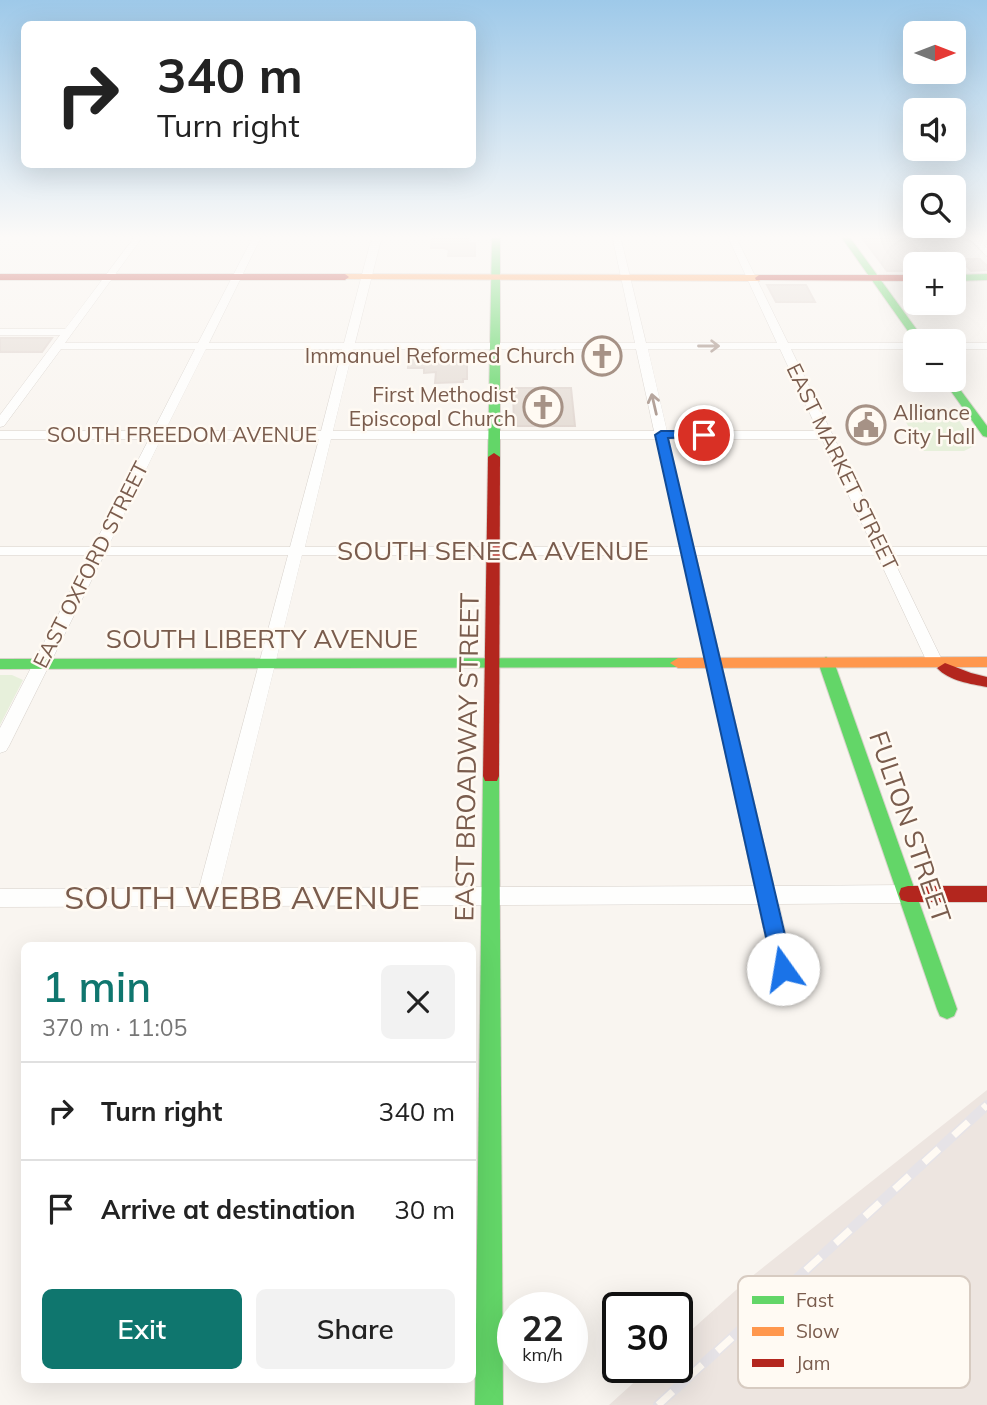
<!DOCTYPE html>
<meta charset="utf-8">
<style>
body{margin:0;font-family:Mulish,sans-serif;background:#f2f2f2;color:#222;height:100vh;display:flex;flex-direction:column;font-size:26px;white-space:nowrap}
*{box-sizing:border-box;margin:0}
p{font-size:23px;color:#767676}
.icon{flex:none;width:38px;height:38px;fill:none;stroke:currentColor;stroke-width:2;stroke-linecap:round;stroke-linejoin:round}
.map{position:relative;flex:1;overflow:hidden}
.side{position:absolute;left:21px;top:942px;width:455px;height:441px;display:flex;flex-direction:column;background:#fff;border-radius:10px;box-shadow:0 7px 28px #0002}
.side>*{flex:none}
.banner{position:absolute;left:21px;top:21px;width:455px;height:147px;border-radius:10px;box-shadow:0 7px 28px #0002;background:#fff;color:#222;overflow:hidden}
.needle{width:46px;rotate:90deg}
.tools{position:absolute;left:903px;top:21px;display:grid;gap:14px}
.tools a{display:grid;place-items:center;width:63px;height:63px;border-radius:10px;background:#fff;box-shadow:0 7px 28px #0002;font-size:35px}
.speed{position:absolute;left:497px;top:1292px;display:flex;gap:14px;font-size:35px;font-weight:700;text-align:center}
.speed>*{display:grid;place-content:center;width:91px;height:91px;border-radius:50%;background:#fff;box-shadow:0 7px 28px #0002;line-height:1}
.speed small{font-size:18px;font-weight:400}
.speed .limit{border:4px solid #111;border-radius:10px;background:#fff;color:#111}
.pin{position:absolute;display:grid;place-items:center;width:60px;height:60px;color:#fff;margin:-30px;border:4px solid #fff;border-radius:50%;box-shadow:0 2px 7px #0007}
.me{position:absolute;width:77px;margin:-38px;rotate:347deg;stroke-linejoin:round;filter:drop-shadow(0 0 5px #0008)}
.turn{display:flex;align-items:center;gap:24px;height:147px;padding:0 21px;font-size:32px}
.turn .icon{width:91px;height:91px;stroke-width:2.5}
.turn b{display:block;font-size:49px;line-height:60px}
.round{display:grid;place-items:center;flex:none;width:74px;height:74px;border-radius:10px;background:#f2f2f2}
.overview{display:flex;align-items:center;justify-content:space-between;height:119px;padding:0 21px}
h1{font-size:42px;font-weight:600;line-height:52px;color:#0f766e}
.button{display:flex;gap:14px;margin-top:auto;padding:14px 21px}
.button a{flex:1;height:80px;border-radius:10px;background:#0f766e;color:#fff;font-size:28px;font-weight:600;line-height:80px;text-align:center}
.button a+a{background:#f2f2f2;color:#222}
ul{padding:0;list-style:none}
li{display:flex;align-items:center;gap:21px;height:98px;padding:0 21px;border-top:2px solid #e0e0e0}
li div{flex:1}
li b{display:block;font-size:26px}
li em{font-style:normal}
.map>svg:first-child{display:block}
.industrial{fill:#ede5e0}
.green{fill:#e7f0db}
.building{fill:#e6ded7;stroke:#e2d8d2;stroke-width:2}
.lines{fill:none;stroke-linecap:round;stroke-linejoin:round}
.street-casing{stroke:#d7d1cb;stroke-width:1}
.fast-casing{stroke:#d9d2cb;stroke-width:2}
.slow-casing{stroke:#d9d2cb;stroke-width:2}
.jam-casing{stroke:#d9d2cb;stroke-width:2}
.street{fill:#fefefd;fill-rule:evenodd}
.fast{fill:#63d668;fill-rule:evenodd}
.slow{fill:#ff974d;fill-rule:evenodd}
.jam{fill:#b3261e;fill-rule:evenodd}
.rail-casing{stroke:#e6e3e7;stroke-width:10}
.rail{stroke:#fffaf3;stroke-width:7;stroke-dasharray:20;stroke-linecap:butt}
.oneway{stroke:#a8958b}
.route{fill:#1a73e8;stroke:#114b97;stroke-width:2}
.labels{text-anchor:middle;stroke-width:5;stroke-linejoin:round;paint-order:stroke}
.far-poi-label{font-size:21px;fill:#7a5c4d;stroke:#fffaf3;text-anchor:end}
.far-street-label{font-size:21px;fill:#7a5c4d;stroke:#fffaf3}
.street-label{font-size:26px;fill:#7a5c4d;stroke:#fffaf3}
.near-street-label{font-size:32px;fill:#7a5c4d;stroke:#fffaf3}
.key{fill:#fffaf3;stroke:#d7cbc1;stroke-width:2}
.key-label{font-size:19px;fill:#7a5c4d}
</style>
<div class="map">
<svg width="987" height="1405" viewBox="0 0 987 1405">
<rect width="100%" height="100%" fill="#f9f5f0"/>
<polygon class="industrial" points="987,1090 987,1405 609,1405 651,1367 677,1367 677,1343 746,1281"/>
<g class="green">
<polygon points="904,419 958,419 976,445 964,451 923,451"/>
<polygon points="0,675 12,675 23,680 0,725"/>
</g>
<g class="building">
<polygon points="432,235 468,235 468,243 475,243 475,256 448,256 449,250 444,248 431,248"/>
<polygon points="860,235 905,235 929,264 915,264 915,271 887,271"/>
<polygon points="960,259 980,259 987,266 987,270 971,271"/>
<polygon points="767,285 806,285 815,302 776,302"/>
<polygon points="0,338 52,338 42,352 0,352"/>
<polygon points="467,352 467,379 463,379 463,382 435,383 436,372 424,373 424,368 408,368 409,356 415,356 415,353"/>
<polygon points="513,388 571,388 575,426 514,426"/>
</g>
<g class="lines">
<g class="street-casing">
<g id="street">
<path d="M136,235H144L65,343H198L254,235H262L209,343H344L370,244L376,235H384L380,244L355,343H635L612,235H620L646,343H777L727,235H735L788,343H915V349H791L887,547H987V555H891L943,662L941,666H929L927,662L877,555H696L774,886L908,885L915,888L919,894L915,900L908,903L779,904L794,969L791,976L783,979L775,976L772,969L758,904L0,907V889L199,888L288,555H104L9,746L6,751L0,753V728L89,555H0V547H93L149,439H0V431H153L195,349H61L4,426L0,427V415L60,335H0V329H65ZM206,349H342L321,431H165ZM353,349H636L654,431H333ZM648,349H780L818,431H667ZM161,439H319L290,547H108ZM331,439H656L680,547H305ZM669,439H822L873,547H694ZM302,555H682L754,886L220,888Z"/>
<polygon points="965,235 974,235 987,248 987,256"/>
<rect x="954" y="343" width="33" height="6"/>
</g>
</g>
<g class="fast-casing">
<g id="fast">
<polygon points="492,235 500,235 500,457 494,461 488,457"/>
<polygon points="840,235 848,235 925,341 915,341"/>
<polygon points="987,274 987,280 954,281 954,275"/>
<polygon points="943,380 953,380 987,426 987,437 983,436"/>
<polygon points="826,657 834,662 957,1009 954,1016 947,1019 940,1016 937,1009 818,662"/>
<polygon points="678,658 683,659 686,663 683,667 0,669 0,659"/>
<polygon points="491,770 497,771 499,776 503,1405 475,1405 483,776 485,771"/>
</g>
</g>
<g class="slow-casing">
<g id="slow">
<polygon points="345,274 759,275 763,278 759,281 342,279 342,275"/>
<polygon points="987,657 987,667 678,668 670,663 678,658"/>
</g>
</g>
<g class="jam-casing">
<g id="jam">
<polygon points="0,274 345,274 349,277 345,280 0,280"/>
<polygon points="759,275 915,275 915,281 756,280 755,278"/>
<polygon points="494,453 500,457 499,776 497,781 485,781 483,776 488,457"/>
<path d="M945,663L971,673L987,677V687C971,684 949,681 937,668Z"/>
<polygon points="908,886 987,886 987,902 908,902 901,900 899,894 901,888"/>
</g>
</g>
<use href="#street" class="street"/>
<use href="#fast" class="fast"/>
<use href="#slow" class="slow"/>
<use href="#jam" class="jam"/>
<g class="rail-casing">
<polyline id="rail" points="658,1405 987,1105"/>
</g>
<use href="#rail" class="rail"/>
</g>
<defs><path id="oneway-shaft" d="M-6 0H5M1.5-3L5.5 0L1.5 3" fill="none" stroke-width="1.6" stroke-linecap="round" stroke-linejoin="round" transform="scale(1.75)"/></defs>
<g class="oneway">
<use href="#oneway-shaft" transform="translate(709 346)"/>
<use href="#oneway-shaft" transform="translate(654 404) rotate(-103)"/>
</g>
<linearGradient id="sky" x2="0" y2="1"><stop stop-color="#9ec9e9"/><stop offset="0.55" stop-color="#fcfaf8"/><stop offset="1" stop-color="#fcfaf8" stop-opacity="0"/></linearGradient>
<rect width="987" height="431" fill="url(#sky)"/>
<polygon class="route" points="704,431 708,432 708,437 668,438 793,969 790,975 783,978 776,975 773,969 655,435 661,431"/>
<defs>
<g id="church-ring" transform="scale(2.0125)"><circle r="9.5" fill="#fffaf3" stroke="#a69286" stroke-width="1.5"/><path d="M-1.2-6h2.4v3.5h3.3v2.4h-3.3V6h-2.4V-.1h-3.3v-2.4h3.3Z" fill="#a69286"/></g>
<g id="civic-ring" transform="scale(2.0125)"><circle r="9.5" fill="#fffaf3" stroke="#a69286" stroke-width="1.5"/><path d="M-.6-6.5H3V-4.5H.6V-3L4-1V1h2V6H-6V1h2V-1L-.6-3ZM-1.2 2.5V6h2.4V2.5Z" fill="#a69286"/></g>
</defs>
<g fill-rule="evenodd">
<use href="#church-ring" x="602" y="356"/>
<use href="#church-ring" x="543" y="407"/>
<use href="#civic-ring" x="866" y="425"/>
</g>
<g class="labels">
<g class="far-poi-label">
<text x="575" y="363">Immanuel Reformed Church</text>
<text x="516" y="402">First Methodist<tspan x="516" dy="24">Episcopal Church</tspan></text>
<text x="893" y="420" text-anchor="start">Alliance<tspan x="893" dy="24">City Hall</tspan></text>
</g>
<g class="far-street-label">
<text x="182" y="442">SOUTH FREEDOM AVENUE</text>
<text transform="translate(842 467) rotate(64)" y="7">EAST MARKET STREET</text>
<text transform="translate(91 565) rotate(-63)" y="7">EAST OXFORD STREET</text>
</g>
<g class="street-label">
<text x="493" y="560">SOUTH SENECA AVENUE</text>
<text x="262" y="648">SOUTH LIBERTY AVENUE</text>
<text transform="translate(467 757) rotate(-89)" y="9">EAST BROADWAY STREET</text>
<text transform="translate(910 827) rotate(71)" y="9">FULTON STREET</text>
</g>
<g class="near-street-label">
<text x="242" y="909">SOUTH WEBB AVENUE</text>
</g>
</g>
<rect x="738" y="1276" width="232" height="112" rx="10" class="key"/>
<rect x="752" y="1296" width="32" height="8" fill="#63d668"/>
<rect x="752" y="1327" width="32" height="9" fill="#ff974d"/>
<rect x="752" y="1359" width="32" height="8" fill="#b3261e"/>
<g class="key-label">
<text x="796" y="1307">Fast</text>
<text x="796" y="1338">Slow</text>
<text x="796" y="1370">Jam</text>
</g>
</svg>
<div class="tools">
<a><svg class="needle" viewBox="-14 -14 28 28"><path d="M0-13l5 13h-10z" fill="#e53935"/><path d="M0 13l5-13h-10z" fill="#767676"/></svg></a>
<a><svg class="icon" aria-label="sound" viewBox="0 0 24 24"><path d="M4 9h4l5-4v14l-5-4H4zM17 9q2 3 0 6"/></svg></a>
<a><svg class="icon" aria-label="search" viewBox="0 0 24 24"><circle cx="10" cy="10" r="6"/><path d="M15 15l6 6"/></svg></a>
<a>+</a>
<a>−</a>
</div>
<div class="speed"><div>22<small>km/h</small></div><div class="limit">30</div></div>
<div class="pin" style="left:704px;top:435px;background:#d93025"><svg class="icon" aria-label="arrive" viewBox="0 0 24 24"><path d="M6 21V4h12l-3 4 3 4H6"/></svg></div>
<svg class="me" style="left:783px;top:969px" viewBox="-20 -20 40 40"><circle r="19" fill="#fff"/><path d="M0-13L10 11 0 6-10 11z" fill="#1a73e8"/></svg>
<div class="banner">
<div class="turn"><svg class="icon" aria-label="right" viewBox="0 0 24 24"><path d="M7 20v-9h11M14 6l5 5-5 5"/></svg><div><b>340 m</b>Turn right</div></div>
</div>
<section class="side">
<div class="overview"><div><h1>1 min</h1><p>370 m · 11:05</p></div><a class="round"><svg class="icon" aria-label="close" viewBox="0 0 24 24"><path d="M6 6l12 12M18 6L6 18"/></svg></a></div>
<ul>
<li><svg class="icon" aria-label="right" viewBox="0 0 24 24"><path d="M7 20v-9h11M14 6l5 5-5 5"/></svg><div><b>Turn right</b></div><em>340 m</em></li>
<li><svg class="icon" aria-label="arrive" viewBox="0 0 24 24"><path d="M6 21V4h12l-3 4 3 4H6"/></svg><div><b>Arrive at destination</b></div><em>30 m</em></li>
</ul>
<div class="button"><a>Exit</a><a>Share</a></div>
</section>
</div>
